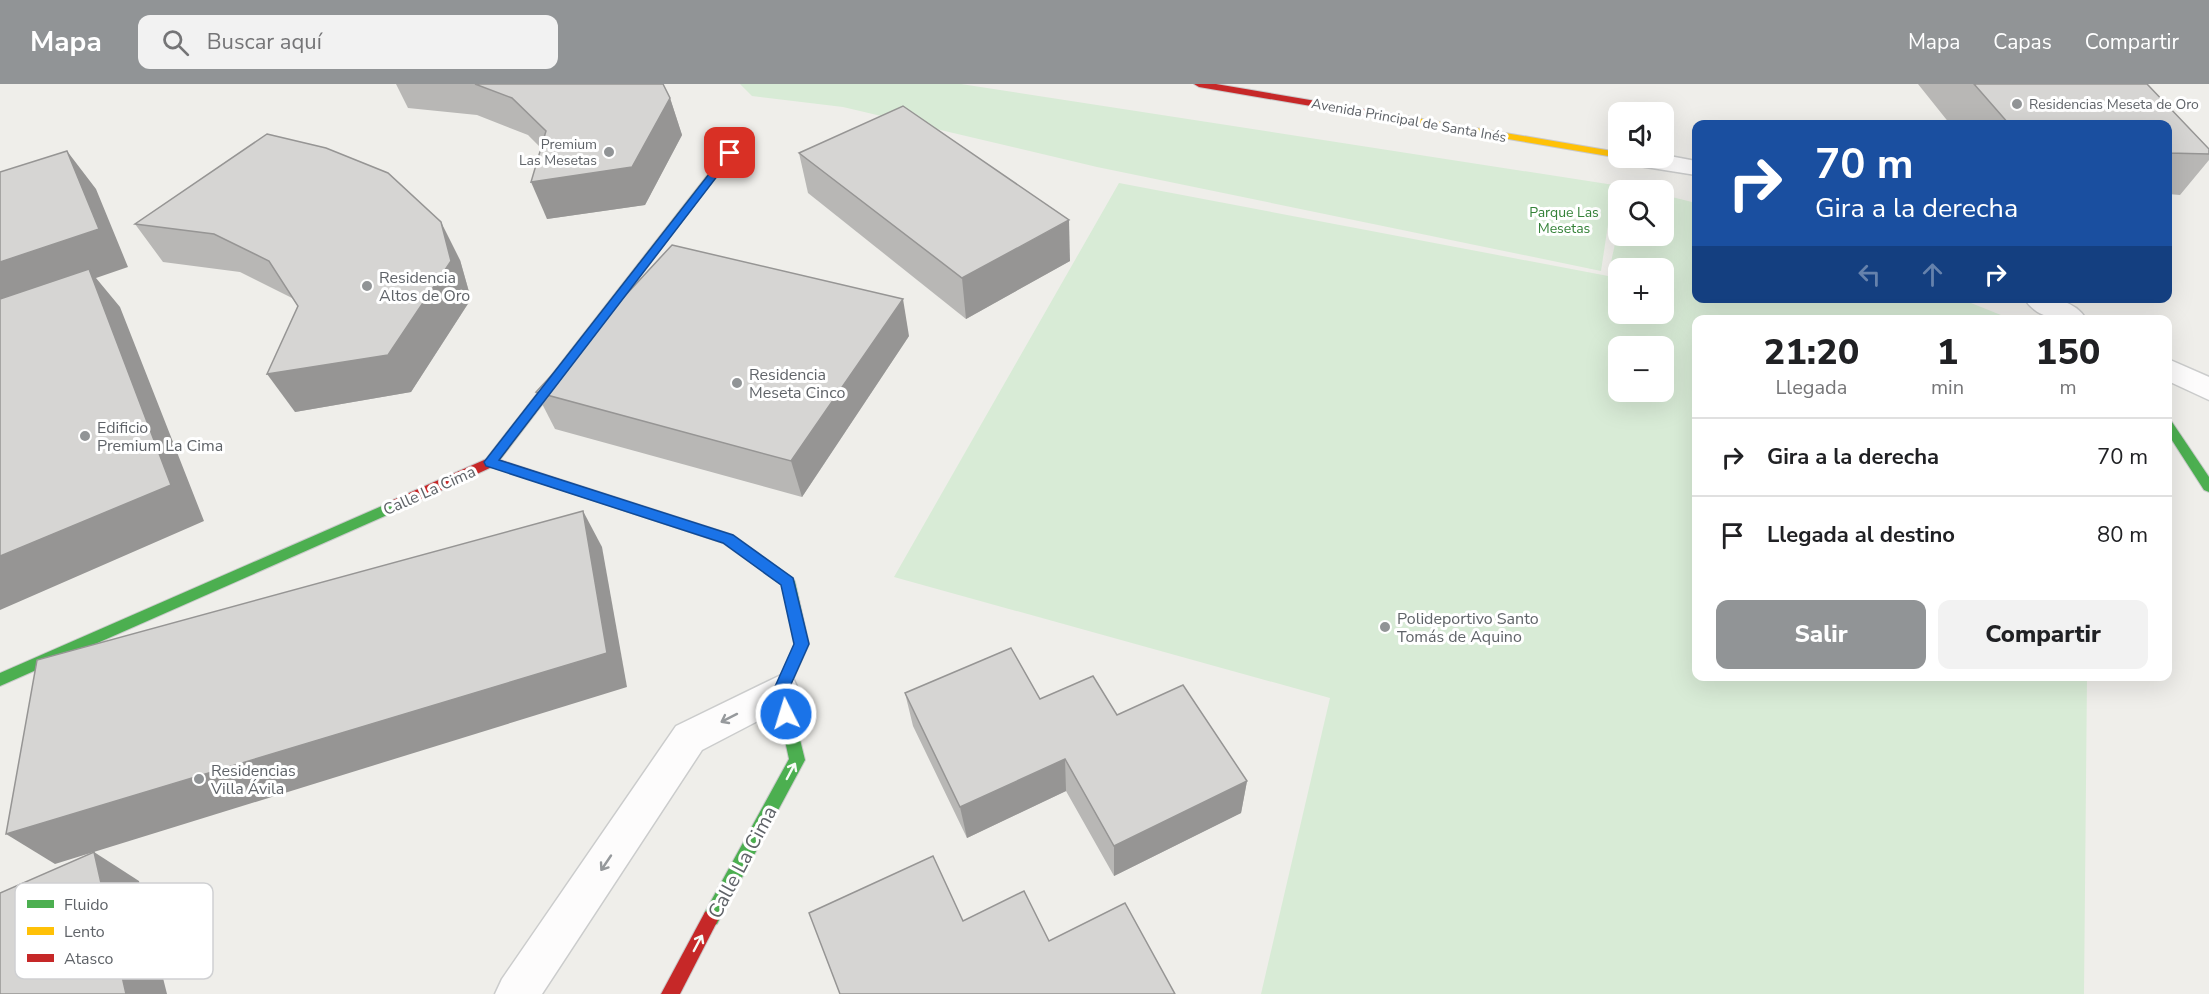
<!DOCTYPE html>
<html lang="es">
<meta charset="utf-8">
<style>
body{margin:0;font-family:"Nunito Sans",sans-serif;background:#f2f2f2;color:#202124;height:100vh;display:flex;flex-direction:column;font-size:22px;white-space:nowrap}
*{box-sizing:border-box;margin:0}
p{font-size:20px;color:#757577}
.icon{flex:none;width:33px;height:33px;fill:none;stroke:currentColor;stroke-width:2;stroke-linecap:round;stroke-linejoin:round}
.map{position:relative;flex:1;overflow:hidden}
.sheet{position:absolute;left:1692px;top:231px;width:480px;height:366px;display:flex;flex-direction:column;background:#fff;border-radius:12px;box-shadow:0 6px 24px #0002}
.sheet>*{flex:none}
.guide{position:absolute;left:1692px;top:36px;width:480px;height:183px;border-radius:12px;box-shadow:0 6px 24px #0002;background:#1a4fa0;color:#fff;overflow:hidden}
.fabs{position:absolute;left:1608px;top:18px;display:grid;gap:12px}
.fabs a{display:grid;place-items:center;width:66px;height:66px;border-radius:12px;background:#fff;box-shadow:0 6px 24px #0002;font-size:30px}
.pin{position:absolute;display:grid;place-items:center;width:51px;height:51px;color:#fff;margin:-26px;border-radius:12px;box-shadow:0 3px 9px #0006}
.me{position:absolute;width:66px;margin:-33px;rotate:355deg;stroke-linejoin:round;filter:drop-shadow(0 0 4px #0008)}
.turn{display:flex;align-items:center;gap:21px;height:126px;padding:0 24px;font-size:27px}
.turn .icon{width:78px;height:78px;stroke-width:2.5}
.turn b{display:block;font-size:42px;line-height:51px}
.lanes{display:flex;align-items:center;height:57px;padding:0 24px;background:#0003;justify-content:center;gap:30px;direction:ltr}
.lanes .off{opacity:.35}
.eta{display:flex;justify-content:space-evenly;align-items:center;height:102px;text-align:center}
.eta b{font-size:36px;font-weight:800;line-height:42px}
.cta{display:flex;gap:12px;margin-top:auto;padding:12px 24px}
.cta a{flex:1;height:69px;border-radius:12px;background:#919496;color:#fff;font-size:24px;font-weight:800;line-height:69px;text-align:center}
.cta a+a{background:#f2f2f2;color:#202124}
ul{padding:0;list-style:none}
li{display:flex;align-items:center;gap:18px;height:78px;padding:0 24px;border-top:2px solid #e0e0e0}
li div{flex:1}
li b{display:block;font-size:22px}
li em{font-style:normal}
header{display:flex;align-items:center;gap:36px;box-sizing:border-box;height:84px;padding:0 30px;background:#919496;color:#fff}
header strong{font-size:28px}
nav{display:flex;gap:33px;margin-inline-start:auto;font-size:21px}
.search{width:420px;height:54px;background:#f2f2f2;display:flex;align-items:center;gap:15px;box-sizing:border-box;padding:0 21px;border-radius:12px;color:#757577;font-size:22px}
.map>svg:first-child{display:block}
.green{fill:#d8ebd6;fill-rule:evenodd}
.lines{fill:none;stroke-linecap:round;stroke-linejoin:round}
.street-casing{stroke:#cbcccc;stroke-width:3}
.fast-casing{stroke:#cacacb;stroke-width:2}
.slow-casing{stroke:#cacacb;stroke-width:2}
.jam-casing{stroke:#cacacb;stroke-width:2}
.street{fill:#fdfcfc;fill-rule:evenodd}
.fast{fill:#4caf50;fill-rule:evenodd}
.slow{fill:#ffc107;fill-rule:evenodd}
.jam{fill:#c62828;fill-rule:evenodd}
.wall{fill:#b8b7b5}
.shaded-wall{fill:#969594}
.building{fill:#d6d5d3;stroke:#969594;stroke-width:1.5}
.oneway{stroke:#96999c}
.oneway2{stroke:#f6fbf6}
.route{fill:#1a73e8;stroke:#114b97;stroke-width:1.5}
.poi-dot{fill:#919496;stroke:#fff;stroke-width:2}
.labels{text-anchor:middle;stroke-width:6;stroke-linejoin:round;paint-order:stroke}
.far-poi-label{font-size:14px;fill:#5f6368;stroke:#fff;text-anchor:start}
.far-street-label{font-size:14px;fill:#5f6368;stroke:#fff}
.far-park-label{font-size:14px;fill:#348238;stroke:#fff}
.poi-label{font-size:16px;fill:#5f6368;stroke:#fff;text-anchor:start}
.street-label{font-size:16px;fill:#5f6368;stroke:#fff}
.near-street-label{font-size:20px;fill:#5f6368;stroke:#fff}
.key{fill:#fff;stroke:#cfd0d2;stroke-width:1.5}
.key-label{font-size:16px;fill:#5f6368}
</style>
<header>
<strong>Mapa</strong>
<div class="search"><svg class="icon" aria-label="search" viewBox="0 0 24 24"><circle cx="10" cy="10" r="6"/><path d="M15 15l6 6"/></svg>Buscar aquí</div>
<nav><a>Mapa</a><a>Capas</a><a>Compartir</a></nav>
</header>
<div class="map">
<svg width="2209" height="910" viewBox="0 0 2209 910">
<rect width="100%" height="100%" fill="#efeeea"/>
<g class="green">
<polygon points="740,0 961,0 1614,101 1601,187 1097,83 843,23 752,12"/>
<path d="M1119,99L1608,192L1618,146V152H1664V111L1696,119V214L1961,215L2011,235L1696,236V592L2087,593L2084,910H1261L1330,614L894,493ZM1618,184H1664V230H1618ZM1618,262H1664V308H1618Z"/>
</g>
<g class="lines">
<g class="street-casing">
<g id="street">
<polygon points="1664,71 1696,77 1696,91 1633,81 1624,79 1621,74 1664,74"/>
<path d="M2024,214C2047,214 2073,213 2087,236C2063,236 2038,237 2024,214Z"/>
<polygon points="2168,275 2209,293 2209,316 2168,297"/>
<polygon points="781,591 794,596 799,607 794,618 702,666 542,910 495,910 502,895 676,642"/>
</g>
</g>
<g class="fast-casing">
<g id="fast">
<polygon points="2168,337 2172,338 2209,393 2209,408 2204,406 2168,350"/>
<polygon points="398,415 405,420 403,424 0,602 0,589"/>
<polygon points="756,470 793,494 795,498 809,560 788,607 805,676 717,840 711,842 705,840 703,834 705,828 789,675 774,607 795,560 782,501 751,479 749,475 751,471"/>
</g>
</g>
<g class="slow-casing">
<g id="slow">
<polygon points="1393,30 1618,68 1620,74 1390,35 1388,33"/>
<polygon points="744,47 747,48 747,52 496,381 486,381 485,378 486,375 741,48"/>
</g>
</g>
<g class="jam-casing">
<g id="jam">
<polygon points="1194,0 1216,0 1393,30 1398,33 1393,36 1199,3"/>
<polygon points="491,373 733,451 761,471 763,475 761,479 751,479 723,459 492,383 403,424 398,425 391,420 393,416"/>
<polygon points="711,826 717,828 719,834 680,910 661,910 705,828"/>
</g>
</g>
<use href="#street" class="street"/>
<use href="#fast" class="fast"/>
<use href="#slow" class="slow"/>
<use href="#jam" class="jam"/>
</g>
<g class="wall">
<polygon points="396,0 663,0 670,14 682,51 645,121 547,135 541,64 528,51 477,31 408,24"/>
<polygon points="1918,0 2147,0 2209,65 2209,76 2180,111 2168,110 2168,40 1950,40"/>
<polygon points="799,69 1070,177 966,235 808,109"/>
<polygon points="135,140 460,176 471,215 411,308 295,328 298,222 292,214 240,188 163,178"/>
<polygon points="909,252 802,413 555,345 536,308"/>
<polygon points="905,609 1040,615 1117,631 1247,697 1241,729 1114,792 1066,707 967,754 913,642"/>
</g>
<g class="shaded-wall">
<polygon points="670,14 682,51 645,121 547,135 531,98"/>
<polygon points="67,67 96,105 128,183 96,194 120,223 204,437 0,526 0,178"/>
<polygon points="1069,136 1070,177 966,235 962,194"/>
<polygon points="441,138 460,176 471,215 411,308 295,328 267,290"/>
<polygon points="903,215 909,252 802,413 791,377"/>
<polygon points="583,427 602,463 627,603 55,780 6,750"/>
<polygon points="1065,675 1066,707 967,754 960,723"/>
<polygon points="1247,697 1241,729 1114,792 1114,762"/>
<polygon points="94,768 139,797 167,910 126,910"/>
</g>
<g class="building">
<polygon points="475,0 663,0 670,14 632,83 531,98 546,47 512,14"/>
<polygon points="1974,0 2147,0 2209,65 2209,70 2168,69 2168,40 2009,40"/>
<polygon points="903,22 1069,136 962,194 799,69"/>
<polygon points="267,50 326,64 388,89 441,138 451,177 388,271 267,290 298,222 269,177 214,150 135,140"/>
<polygon points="67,67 99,145 0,178 0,88"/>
<polygon points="672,161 903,215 791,377 536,308"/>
<polygon points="89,185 171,401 0,472 0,215"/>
<polygon points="583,427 607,569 6,750 37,576"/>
<polygon points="1011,564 1040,615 1093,592 1117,631 1183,601 1247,697 1114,762 1065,675 960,723 905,609"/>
<polygon points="94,768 126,910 0,910 0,809"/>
<polygon points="933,772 963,837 1024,807 1049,857 1125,819 1175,910 840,910 809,829"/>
</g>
<defs><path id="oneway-shaft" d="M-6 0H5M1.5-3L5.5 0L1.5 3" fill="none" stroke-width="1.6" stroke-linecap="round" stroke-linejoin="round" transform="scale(1.5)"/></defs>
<g class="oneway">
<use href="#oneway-shaft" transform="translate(729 634) rotate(153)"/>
<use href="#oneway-shaft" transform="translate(606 779) rotate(124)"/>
</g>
<g class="oneway2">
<use href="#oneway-shaft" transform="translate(791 687) rotate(-62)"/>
<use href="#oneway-shaft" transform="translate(698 859) rotate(-62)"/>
</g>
<polygon class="route" points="727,67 735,69 499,376 733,451 793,494 809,560 788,607 794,630 792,635 786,636 781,635 773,607 794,560 781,501 723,459 486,382 484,378"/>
<g class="poi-dot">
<circle cx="2017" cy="20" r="6"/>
<circle cx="609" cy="68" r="6"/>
<circle cx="367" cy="202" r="6"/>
<circle cx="737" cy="299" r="6"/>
<circle cx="85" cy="352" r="6"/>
<circle cx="1385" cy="543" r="6"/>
<circle cx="199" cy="695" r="6"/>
</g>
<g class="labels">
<g class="far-poi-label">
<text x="2029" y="25">Residencias Meseta de Oro</text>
<text x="597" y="65" text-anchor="end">Premium<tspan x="597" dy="16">Las Mesetas</tspan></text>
</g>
<g class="far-street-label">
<text transform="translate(1409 36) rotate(10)" y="5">Avenida Principal de Santa Inés</text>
</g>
<g class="far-park-label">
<text x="1564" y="133">Parque Las<tspan x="1564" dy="16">Mesetas</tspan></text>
</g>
<g class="poi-label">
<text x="379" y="199">Residencia<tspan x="379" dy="18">Altos de Oro</tspan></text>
<text x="749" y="296">Residencia<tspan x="749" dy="18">Meseta Cinco</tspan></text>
<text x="97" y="349">Edificio<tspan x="97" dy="18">Premium La Cima</tspan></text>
<text x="1397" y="540">Polideportivo Santo<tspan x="1397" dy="18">Tomás de Aquino</tspan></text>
<text x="211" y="692">Residencias<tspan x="211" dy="18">Villa Ávila</tspan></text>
</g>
<g class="street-label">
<text transform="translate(429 406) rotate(-24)" y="6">Calle La Cima</text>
</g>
<g class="near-street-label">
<text transform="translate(742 778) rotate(-62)" y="7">Calle La Cima</text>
</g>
</g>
<rect x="15" y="799" width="198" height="96" rx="9" class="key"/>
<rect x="27" y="816" width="27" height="8" fill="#4caf50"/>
<rect x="27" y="843" width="27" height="8" fill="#ffc107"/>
<rect x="27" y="870" width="27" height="8" fill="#c62828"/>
<g class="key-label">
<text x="64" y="826">Fluido</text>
<text x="64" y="853">Lento</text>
<text x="64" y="880">Atasco</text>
</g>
</svg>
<div class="fabs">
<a><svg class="icon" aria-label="sound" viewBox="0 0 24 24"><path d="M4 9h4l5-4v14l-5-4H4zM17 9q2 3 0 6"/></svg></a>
<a><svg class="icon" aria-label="search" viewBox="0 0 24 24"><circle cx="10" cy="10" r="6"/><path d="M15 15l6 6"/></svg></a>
<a>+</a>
<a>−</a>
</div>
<div class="pin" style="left:730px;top:69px;background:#d93025"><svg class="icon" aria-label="arrive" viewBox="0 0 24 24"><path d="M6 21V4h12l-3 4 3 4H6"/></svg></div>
<svg class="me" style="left:786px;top:630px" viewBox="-20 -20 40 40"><circle r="17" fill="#1a73e8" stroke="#fff" stroke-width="3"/><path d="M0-11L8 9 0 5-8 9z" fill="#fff"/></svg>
<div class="guide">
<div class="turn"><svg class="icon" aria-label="right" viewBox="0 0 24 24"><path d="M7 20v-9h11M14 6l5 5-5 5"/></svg><div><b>70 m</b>Gira a la derecha</div></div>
<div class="lanes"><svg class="icon off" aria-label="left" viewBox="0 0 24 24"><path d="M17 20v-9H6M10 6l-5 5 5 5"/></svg><svg class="icon off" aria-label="ahead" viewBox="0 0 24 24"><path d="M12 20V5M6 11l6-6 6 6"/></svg><svg class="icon" aria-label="right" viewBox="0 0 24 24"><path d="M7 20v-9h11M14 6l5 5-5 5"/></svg></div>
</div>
<section class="sheet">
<div class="eta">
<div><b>21:20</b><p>Llegada</p></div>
<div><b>1</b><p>min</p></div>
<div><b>150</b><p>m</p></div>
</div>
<ul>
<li><svg class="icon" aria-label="right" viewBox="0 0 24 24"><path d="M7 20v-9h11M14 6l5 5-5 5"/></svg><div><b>Gira a la derecha</b></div><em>70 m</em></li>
<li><svg class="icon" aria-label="arrive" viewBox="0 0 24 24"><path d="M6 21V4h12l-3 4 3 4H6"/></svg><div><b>Llegada al destino</b></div><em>80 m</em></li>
</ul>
<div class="cta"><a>Salir</a><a>Compartir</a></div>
</section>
</div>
